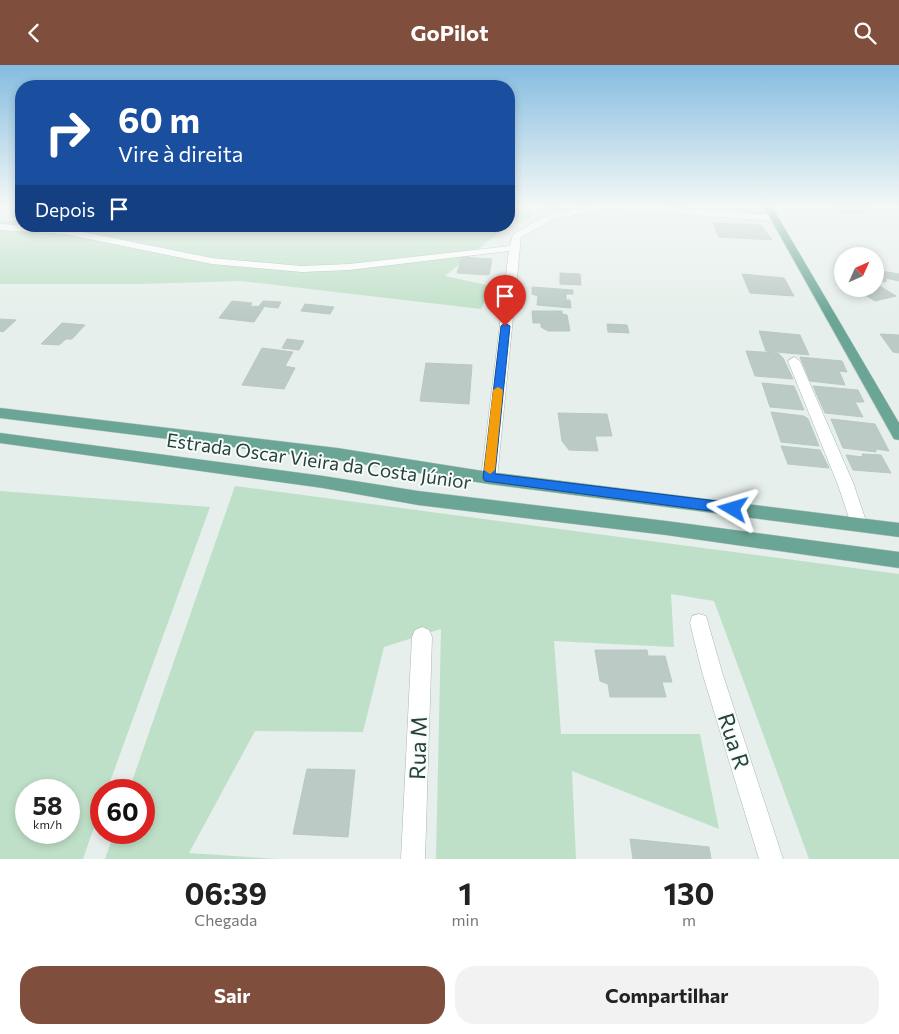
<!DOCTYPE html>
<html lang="pt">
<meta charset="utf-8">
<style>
body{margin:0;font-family:Commissioner,sans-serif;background:#f2f2f2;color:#222;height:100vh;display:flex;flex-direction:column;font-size:19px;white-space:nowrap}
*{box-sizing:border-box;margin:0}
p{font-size:16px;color:#767676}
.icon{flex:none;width:28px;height:28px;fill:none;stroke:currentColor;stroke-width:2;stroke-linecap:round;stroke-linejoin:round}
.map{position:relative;height:794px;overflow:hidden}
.sheet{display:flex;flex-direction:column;background:#fff;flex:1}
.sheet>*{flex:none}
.guide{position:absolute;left:15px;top:15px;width:500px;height:152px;border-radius:20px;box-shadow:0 2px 8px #0003;background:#1a4fa0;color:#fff;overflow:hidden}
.needle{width:32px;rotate:45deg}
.fabs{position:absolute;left:834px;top:182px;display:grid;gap:10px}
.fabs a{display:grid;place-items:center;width:50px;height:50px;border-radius:50%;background:#fff;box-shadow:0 2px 8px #0003;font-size:25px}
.speed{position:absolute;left:15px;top:714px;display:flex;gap:10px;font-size:25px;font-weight:700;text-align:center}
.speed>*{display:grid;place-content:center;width:65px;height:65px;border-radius:50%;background:#fff;box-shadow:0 2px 8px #0003;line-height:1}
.speed small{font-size:12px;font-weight:400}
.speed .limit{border:8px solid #d22;background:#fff;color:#111}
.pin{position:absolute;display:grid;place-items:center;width:42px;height:42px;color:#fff;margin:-51px -21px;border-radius:50% 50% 50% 0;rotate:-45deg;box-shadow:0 0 5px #0007}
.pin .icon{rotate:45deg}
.me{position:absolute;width:55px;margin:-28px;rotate:277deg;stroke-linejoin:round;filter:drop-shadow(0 0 4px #0008)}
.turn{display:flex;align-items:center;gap:18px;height:105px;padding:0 20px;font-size:22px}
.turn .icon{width:65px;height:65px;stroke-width:2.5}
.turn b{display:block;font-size:35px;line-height:42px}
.then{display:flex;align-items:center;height:48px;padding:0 20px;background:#0003;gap:10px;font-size:19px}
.eta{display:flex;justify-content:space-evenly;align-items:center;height:85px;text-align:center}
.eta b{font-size:30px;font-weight:700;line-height:35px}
.action{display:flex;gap:10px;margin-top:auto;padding:10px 20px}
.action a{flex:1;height:58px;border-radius:20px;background:#804e3d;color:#fff;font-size:20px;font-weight:700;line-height:58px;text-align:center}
.action a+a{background:#f2f2f2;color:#222}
header{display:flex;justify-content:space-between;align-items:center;height:65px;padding:0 20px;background:#804e3d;color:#fff;font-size:22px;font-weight:700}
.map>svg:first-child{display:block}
.green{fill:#bfe0c8;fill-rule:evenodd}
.building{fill:#bbcac4;stroke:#b8c9c2}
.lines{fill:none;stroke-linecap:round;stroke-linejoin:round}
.minor-casing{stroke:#a8b8b2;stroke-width:1}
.major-casing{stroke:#c2cac8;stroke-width:1}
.minor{fill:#fff;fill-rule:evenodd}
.major{fill:#6aa596;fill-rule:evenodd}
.route{fill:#1a73e8;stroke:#114b97}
.slow{fill:#f59e0b}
.labels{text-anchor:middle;stroke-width:4;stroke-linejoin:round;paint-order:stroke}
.street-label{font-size:19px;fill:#24423a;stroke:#f7fbf9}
.near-street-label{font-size:22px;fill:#24423a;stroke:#f7fbf9}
</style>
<header><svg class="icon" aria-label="back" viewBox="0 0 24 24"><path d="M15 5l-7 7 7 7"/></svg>GoPilot<svg class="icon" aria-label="search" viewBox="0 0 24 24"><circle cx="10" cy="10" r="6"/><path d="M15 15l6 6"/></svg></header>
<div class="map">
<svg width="899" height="794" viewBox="0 0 899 794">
<rect width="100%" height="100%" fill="#e6efeb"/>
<g class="green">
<polygon points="509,140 528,140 530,153 518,160 509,149"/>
<polygon points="0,155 21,157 21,161 60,161 104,166 108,161 507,161 445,211 492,221 481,244 241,216 141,219 0,219"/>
<polygon points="235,421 899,509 899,794 809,794 714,536 671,529 674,582 554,576 561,669 700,669 719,764 572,706 576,794 436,794 441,564 384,582 363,667 255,666 189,788 278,794 105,794 114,768 144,768 144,725 129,725"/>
<path d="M0,426L210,442L107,725H101V742L83,794H0ZM26,725H69V768H26Z"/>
</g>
<g class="building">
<polygon points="540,140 557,140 562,144 548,146"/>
<polygon points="835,140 869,140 874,145 862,144 866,149 841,147"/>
<polygon points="713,158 761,160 772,175 719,172"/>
<polygon points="462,192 492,194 489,210 457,208"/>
<polygon points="875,205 899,209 899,216 886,213 886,217 875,214"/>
<polygon points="560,208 580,209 581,220 560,219"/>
<polygon points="742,209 784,213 794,231 750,228"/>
<polygon points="875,220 878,220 896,231 875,236 857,225 875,224"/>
<polygon points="532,222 573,225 573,229 566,229 566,235 570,235 571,243 537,240 538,231 532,229"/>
<polygon points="232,236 252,238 250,241 264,242 254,257 219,253"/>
<polygon points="263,236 281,237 278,243 259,241"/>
<polygon points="305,239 334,242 330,249 301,246"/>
<polygon points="532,246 562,246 562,249 567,250 570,266 548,266 541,262 541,258 533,258"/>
<polygon points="0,254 16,255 3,267 0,266"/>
<polygon points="62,258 85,260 72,274 66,274 59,280 41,279"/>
<polygon points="607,259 627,260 629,268 608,267"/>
<polygon points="759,266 800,270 809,290 766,286"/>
<polygon points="880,269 899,270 899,288 893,287"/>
<polygon points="287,274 304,276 299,285 282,283"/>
<polygon points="262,283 293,287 285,301 295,303 284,324 242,320"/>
<polygon points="746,286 778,288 783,293 793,314 755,311"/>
<polygon points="800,292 842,296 847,307 839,306 845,320 810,316"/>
<polygon points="426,298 472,300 469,339 420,336"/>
<polygon points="762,318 794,321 804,345 770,342"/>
<polygon points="813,321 858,325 864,337 855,337 863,352 825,348"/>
<polygon points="771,347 804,351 808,354 819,381 781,377"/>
<polygon points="558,348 607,349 612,371 595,371 598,386 569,385 562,376"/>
<polygon points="831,354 875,359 889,386 876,384 876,387 843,383"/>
<polygon points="781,381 820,385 829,403 788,399"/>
<polygon points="862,389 881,390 891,408 853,405 846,390 863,392"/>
<polygon points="595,585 647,585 648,591 665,591 672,617 662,617 666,632 610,632 608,619 600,616"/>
<polygon points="307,704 355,705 348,772 293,769"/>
<polygon points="630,774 709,782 711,794 633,794"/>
</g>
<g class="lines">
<g class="minor-casing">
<g id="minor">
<polygon points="599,140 641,140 775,150 780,153 775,156 641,146 601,145 554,154 521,172 497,413 494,417 489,419 484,417 481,413 509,186 349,205 302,207 212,199 64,169 0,165 0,159 64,163 212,193 302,201 349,199 510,181 513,169 548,150"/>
<polygon points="794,292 800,296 854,420 867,459 865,464 859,466 853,464 851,459 838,420 788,296"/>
<polygon points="699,549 706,551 722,607 783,794 759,794 702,607 690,558 692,551"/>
<polygon points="422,562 429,565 432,572 425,794 401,794 412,572 415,565"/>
</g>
</g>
<g class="major-casing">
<g id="major">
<polygon points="763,140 771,140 899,358 899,375 894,374"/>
<polygon points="0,343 337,383 489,407 899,458 899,472 489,419 337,395 0,353"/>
<polygon points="0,368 323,411 418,426 666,456 899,487 899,503 666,470 418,440 323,423 0,378"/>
</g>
</g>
<use href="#minor" class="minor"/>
<use href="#major" class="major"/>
</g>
<linearGradient id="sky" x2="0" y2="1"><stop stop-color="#84bce0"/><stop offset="0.56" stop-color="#f4f8f6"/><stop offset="1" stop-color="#f4f8f6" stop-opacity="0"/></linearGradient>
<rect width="899" height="251" fill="url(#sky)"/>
<polygon class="route" points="505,258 510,261 495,409 733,438 738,440 739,444 738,447 733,449 485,416 483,413 501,261"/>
<polygon class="slow" points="498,322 503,325 495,405 490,409 484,405 493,325"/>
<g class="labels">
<g class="street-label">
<text transform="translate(319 396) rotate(8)" y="7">Estrada Oscar Vieira da Costa Júnior</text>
</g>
<g class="near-street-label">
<text transform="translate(734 676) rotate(72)" y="8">Rua R</text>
<text transform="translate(418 683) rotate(-88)" y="8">Rua M</text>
</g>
</g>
</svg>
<div class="fabs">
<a><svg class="needle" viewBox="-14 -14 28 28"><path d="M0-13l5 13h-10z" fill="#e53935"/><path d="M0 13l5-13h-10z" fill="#767676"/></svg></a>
</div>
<div class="speed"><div>58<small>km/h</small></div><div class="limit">60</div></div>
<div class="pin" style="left:505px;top:261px;background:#d93025"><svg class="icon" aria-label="arrive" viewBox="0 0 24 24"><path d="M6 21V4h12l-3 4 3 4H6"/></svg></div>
<svg class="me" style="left:733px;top:444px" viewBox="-20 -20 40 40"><path d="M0-17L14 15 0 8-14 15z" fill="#1a73e8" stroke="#fff" stroke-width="4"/></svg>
<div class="guide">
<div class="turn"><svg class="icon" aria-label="right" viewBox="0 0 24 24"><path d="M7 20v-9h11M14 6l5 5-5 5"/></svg><div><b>60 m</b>Vire à direita</div></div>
<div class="then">Depois<svg class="icon" aria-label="arrive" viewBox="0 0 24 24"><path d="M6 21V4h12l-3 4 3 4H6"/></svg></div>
</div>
</div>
<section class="sheet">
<div class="eta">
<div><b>06:39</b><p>Chegada</p></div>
<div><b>1</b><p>min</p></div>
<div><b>130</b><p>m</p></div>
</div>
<div class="action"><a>Sair</a><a>Compartilhar</a></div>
</section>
